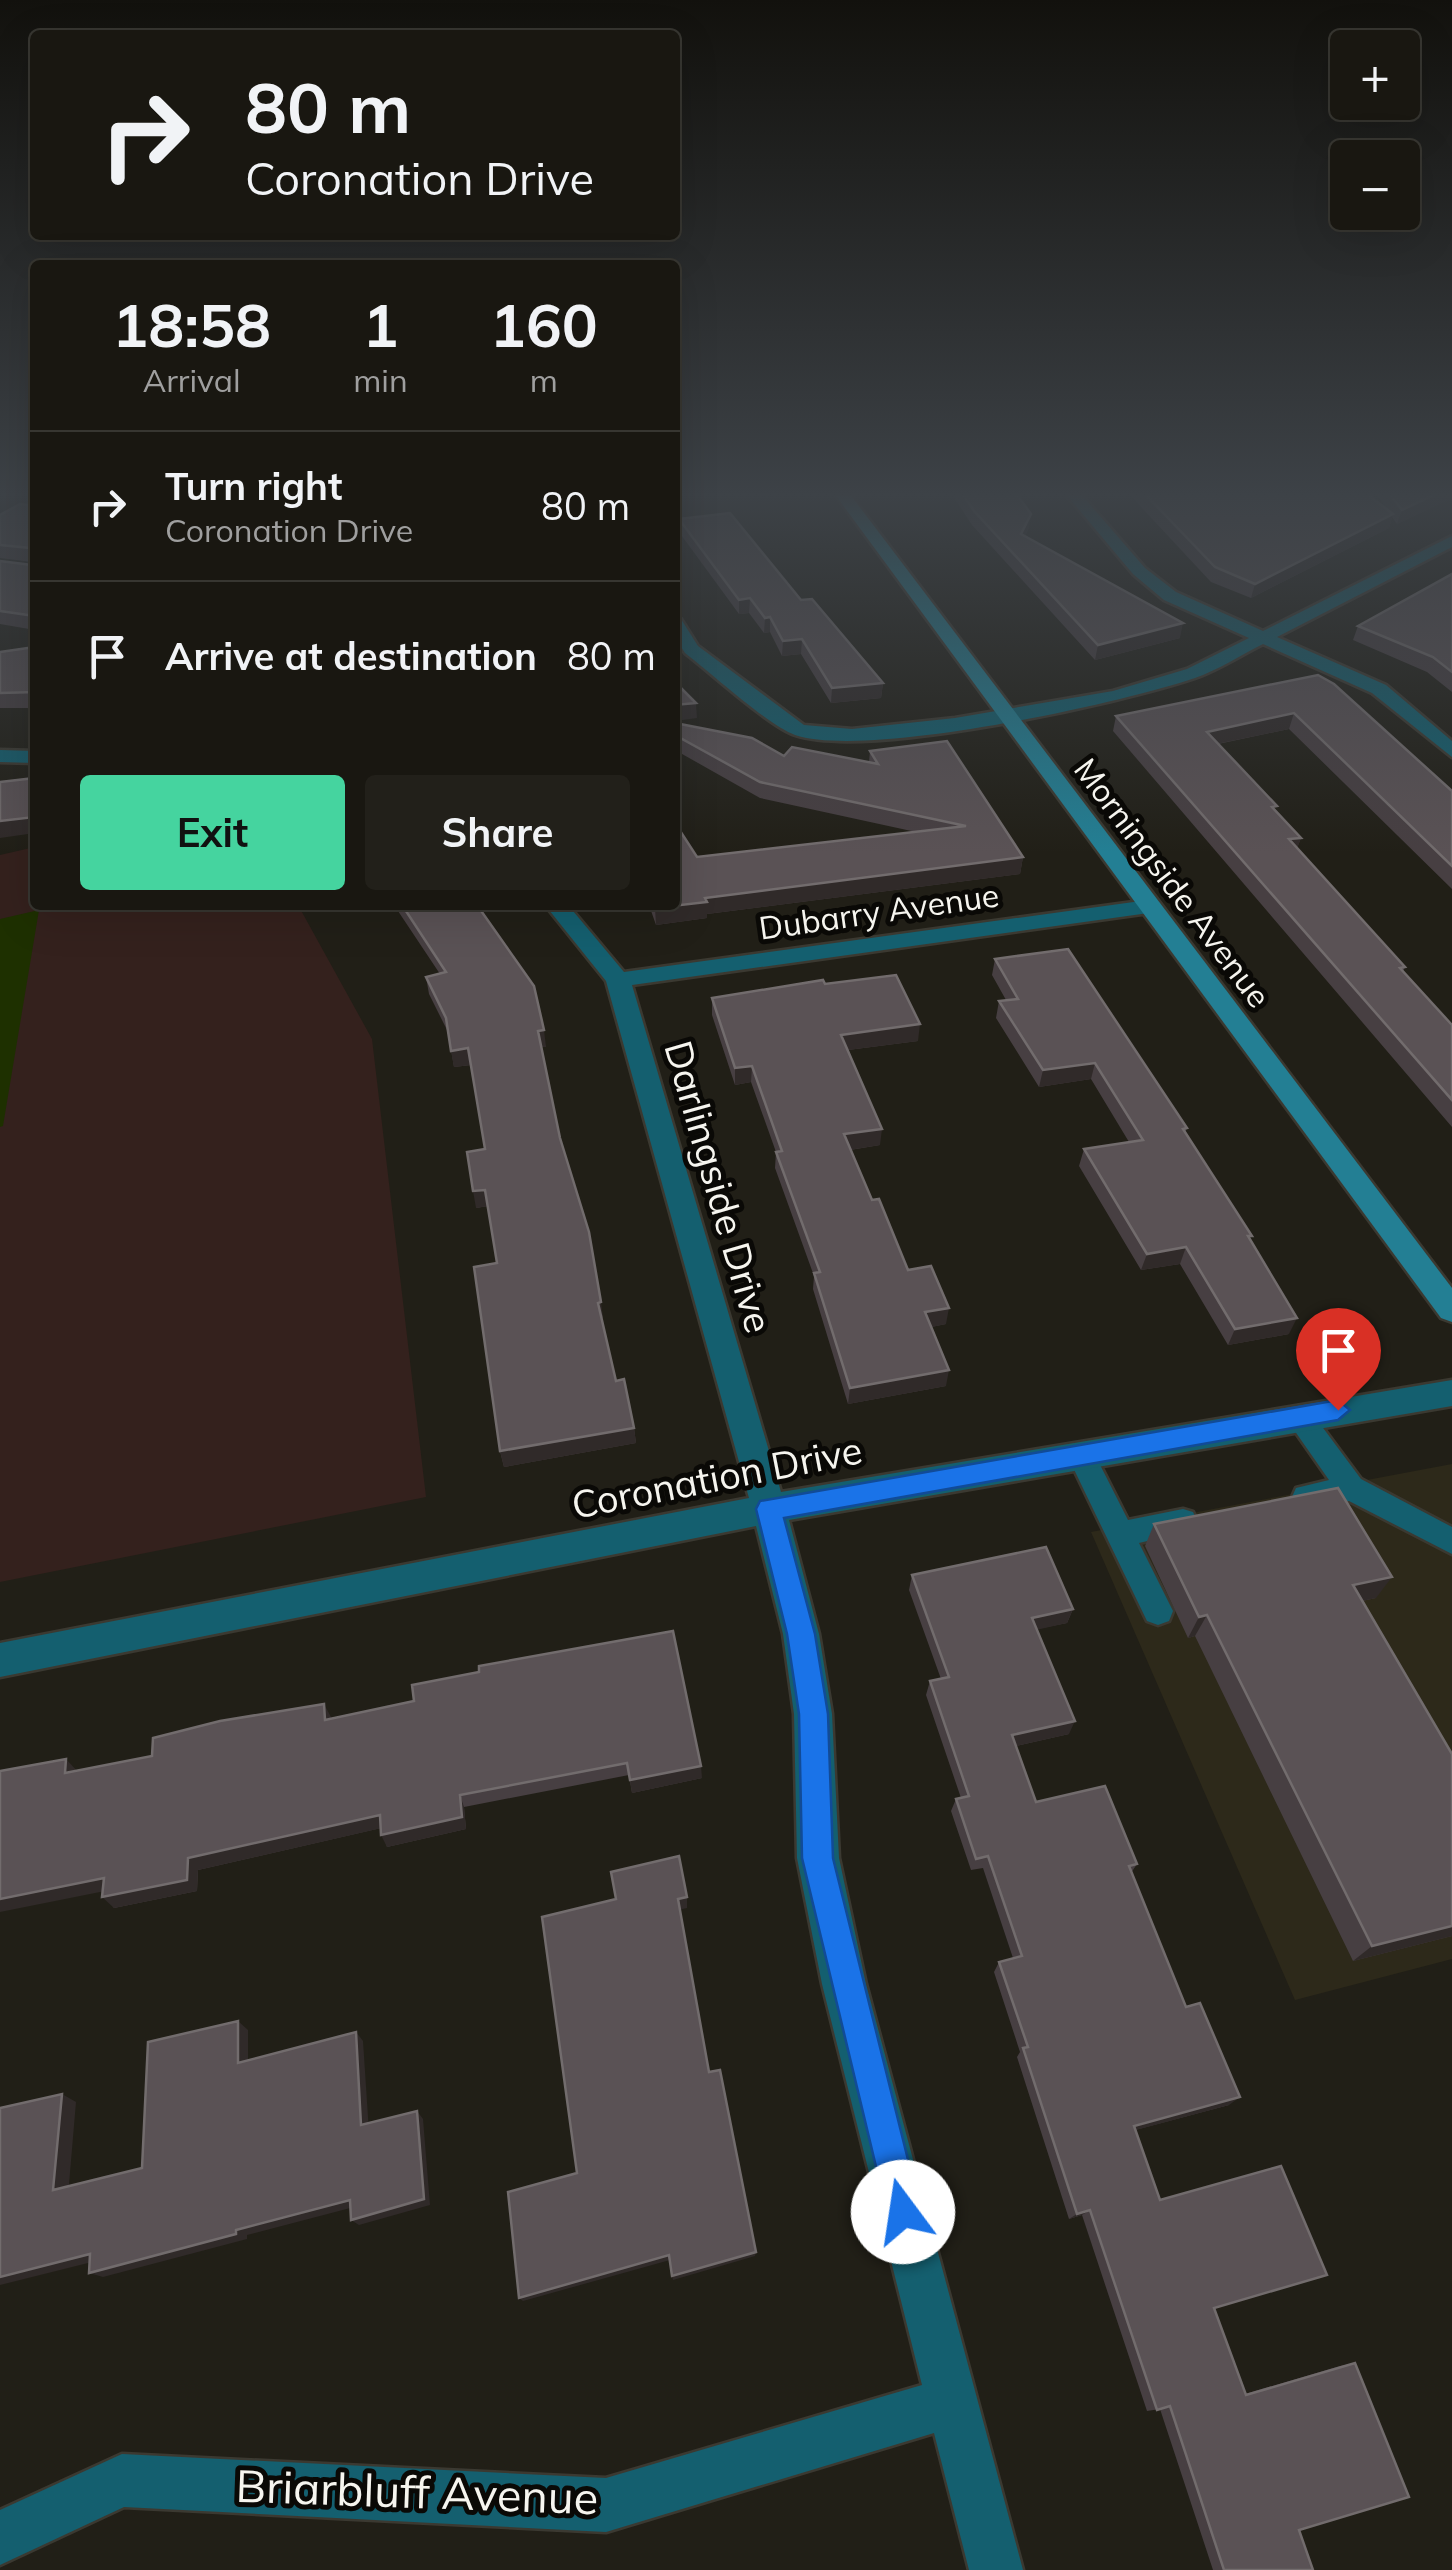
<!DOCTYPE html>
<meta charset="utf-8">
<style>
body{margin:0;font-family:Mulish,sans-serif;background:#22201a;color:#f1f3f6;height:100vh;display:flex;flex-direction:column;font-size:38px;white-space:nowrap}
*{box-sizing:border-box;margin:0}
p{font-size:32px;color:#9f9f9f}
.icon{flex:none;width:55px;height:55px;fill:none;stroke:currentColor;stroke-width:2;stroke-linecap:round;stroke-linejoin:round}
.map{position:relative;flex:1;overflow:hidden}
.sheet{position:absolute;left:30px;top:260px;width:650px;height:650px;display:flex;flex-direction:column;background:#191711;border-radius:10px;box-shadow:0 10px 40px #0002,0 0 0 2px #373631}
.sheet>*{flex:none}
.banner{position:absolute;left:30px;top:30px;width:650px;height:210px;border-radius:10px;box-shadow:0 10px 40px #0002,0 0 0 2px #373631;background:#191711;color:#f1f3f6;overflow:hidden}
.fabs{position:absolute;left:1330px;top:30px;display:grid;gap:20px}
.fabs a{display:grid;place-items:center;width:90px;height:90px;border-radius:10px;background:#191711;box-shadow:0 10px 40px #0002,0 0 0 2px #373631;font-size:50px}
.pin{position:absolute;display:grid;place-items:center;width:85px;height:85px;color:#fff;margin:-102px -42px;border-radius:50% 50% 50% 0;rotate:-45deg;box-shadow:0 0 10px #0007}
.pin .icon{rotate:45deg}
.me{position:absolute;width:110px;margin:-55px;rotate:346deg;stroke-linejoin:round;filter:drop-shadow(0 0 8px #0008)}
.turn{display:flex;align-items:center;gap:35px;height:210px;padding:0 50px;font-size:45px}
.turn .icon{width:130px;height:130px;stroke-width:2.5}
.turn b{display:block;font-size:70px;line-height:85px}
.eta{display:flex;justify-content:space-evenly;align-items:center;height:170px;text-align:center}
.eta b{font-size:60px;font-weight:700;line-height:70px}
.primary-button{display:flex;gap:20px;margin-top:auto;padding:20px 50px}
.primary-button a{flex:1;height:115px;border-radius:10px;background:#45d49f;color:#111;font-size:40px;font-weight:700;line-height:115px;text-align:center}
.primary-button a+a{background:#22201a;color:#f1f3f6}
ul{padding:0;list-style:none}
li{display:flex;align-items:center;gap:30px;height:150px;padding:0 50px;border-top:2px solid #373631}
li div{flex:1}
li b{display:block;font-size:38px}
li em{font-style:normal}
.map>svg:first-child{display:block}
.built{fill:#2d291a}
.education{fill:#34211d}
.green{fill:#1e3000}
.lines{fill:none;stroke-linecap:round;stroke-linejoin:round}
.service-casing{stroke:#3b3931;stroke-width:5}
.minor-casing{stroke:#3b3931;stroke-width:5}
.secondary-casing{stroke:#3b3931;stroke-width:5}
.service{fill:#145f6f;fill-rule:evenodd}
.minor{fill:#145f6f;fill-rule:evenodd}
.secondary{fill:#237f94;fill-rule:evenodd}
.wall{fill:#473f42}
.shaded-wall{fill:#302a29}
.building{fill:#5a5255;stroke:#726c6d;stroke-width:2.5}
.route{fill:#1a73e8;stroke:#114b97;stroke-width:2.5}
.labels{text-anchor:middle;stroke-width:10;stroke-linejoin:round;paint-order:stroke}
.far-street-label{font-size:32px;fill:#f6f5ef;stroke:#0a0906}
.street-label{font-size:38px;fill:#f6f5ef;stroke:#0a0906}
.near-street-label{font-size:45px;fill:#f6f5ef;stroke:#0a0906}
</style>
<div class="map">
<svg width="1452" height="2570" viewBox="0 0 1452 2570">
<rect width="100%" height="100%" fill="#211f17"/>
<polygon class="built" points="1452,1464 1452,1959 1295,2000 1091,1532"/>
<polygon class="education" points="35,847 35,905 298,905 372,1039 426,1497 0,1582 0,855"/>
<polygon class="green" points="39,910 3,1126 0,1127 0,919"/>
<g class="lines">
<g class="service-casing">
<g id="service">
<polygon points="1299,1406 1309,1409 1361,1479 1452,1527 1452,1554 1349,1501 1306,1509 1296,1506 1292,1497 1296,1488 1329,1480 1285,1417 1289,1409"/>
<polygon points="1082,1445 1092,1449 1128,1520 1183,1509 1193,1512 1197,1521 1193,1530 1139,1543 1173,1611 1169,1621 1158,1625 1147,1621 1068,1457 1072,1449"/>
</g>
</g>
<g class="minor-casing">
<g id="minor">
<path d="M1065,493H1080L1145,568L1176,592L1263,631L1452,536V547L1277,637L1386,685L1452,741V757L1372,693L1263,644C1241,655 1218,670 1195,678C1118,704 868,759 795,735C769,726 710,672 685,653L675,637V618L681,619L698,646L804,725L852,729L955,718L1113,691L1187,669L1249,638L1164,600L1133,574Z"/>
<polygon points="0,750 35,751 35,763 0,762"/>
<polygon points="1148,900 1159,907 1156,912 632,985 781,1492 1452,1380 1452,1406 789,1520 819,1634 832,1714 839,1858 866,1984 1023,2570 969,2570 934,2433 606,2532 124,2507 0,2565 0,2510 122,2454 606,2478 922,2385 822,1984 797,1858 794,1714 783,1634 756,1526 0,1677 0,1643 749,1498 606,981 545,905 568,905 624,972"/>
</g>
</g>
<g class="secondary-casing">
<polygon id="secondary" points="834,493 849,493 1452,1288 1452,1322 1441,1318"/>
</g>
<use href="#service" class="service"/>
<use href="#minor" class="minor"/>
<use href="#secondary" class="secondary"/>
</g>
<g class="wall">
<polygon points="951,493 1016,493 1029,528 1025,536 1180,638 1095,660 972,525"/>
<polygon points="1128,493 1366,493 1387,509 1375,493 1452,493 1452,498 1397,524 1392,517 1389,528 1251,598 1211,582"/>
<polygon points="35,506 35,630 0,624 0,561 32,565 32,562 0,558 0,515"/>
<polygon points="679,519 801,600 883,683 881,698 831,703 801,654 782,656 770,632 764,633 749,613 739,614 679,532"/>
<polygon points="1452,574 1452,692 1427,672 1353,640 1358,626"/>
<polygon points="35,647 35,708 0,708 0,652"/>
<polygon points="1318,675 1452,791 1452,889 1289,729 1218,744 1301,838 1297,848 1405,967 1403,972 1452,1025 1452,1127 1113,731 1116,716"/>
<polygon points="675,723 784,756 869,762 870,751 1023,857 1020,874 707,914 707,918 656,925 649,905 675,905 697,857 916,832 760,798 675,750"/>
<polygon points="394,905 477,905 546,1047 541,1047 560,1138 603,1318 601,1318 616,1381 634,1428 636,1443 504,1467 500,1451 497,1263 488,1206 476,1208 485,1149 471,1065 454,1067 448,1032 429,994 426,977 440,974"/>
<polygon points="995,959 1187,1128 1185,1133 1250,1241 1289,1334 1228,1345 1180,1264 1141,1270 1079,1166 1084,1149 1129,1142 1091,1079 1039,1087 996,1018 999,1001 1006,1000 992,975"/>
<polygon points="825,984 918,1041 848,1050 880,1145 850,1150 872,1200 908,1270 946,1324 931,1327 946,1386 848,1404 813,1289 814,1276 775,1168 776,1152 751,1082 735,1085 712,1015 712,998"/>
<polygon points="1154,1524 1376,1598 1362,1601 1452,1754 1452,1936 1353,1961 1195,1636 1188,1638 1145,1546"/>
<polygon points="912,1575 1073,1609 1067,1623 1037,1629 1069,1734 1016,1746 1036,1802 1137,1864 1131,1873 1186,2007 1229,2105 1135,2130 1160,2200 1214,2308 1245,2394 1340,2366 1355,2363 1299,2530 1313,2570 1213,2570 1160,2409 1147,2411 1082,2215 1069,2219 1017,2057 1020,2052 994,1972 999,1962 1013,1958 983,1868 971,1870 951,1811 956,1799 961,1798 926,1695 930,1681 941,1679 909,1590"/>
<polygon points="414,1701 702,1778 632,1793 629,1775 464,1807 466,1829 387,1847 381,1828 198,1870 197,1891 114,1908 103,1892 77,1771"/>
</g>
<g class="shaded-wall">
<polygon points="1438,493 1452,493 1452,498 1397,524 1402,510"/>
<polygon points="1031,514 1029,528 1019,548 1021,534"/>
<polygon points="1393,514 1389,528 1251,598 1255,584"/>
<polygon points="750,598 749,613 739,614 739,600"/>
<polygon points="770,617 770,632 764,633 765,618"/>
<polygon points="1183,623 1180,638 1095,660 1098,645"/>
<polygon points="802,639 801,654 782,656 783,641"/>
<polygon points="883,683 881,698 831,703 832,688"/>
<polygon points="696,703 697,718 675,721 675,705"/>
<polygon points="1294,713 1289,729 1202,747 1207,732"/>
<polygon points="35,817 35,833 0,838 0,821"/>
<polygon points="1301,838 1295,854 1289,839"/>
<polygon points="1023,857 1020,874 707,914 707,918 656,925 655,908 705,898"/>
<polygon points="920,1024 918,1041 840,1051 841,1035"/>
<polygon points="544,1030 546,1047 540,1047 538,1031"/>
<polygon points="468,1048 471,1065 454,1067 451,1051"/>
<polygon points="1095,1063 1091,1079 1039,1087 1043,1070"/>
<polygon points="752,1066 751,1082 735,1085 735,1068"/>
<polygon points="882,1129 880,1145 843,1151 844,1134"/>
<polygon points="485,1190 488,1206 476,1208 473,1191"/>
<polygon points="1186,1247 1180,1264 1141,1270 1147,1254"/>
<polygon points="601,1302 603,1318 599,1319 598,1303"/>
<polygon points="949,1308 946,1324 922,1329 925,1312"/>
<polygon points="1297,1318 1289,1334 1228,1345 1235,1329"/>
<polygon points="949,1370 946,1386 848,1404 850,1388"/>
<polygon points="634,1428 636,1443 504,1467 500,1451"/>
<polygon points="1392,1577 1376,1598 1338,1606 1353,1585"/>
<polygon points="1073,1609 1067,1623 1027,1632 1032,1618"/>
<polygon points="1207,1615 1195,1636 1188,1638 1199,1617"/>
<polygon points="324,1704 331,1717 332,1733 325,1720"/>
<polygon points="1075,1721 1069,1734 1007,1748 1012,1735"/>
<polygon points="66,1759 78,1772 65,1773"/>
<polygon points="701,1766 702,1778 632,1793 630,1780"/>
<polygon points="460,1795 464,1807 466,1829 387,1847 381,1835"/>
<polygon points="380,1815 386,1827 198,1870 197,1891 114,1908 102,1897 188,1858"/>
<polygon points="104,1878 115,1889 0,1912 0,1899"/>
<polygon points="687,1897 687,1908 678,1910 678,1899"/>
<polygon points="1452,1926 1452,1936 1353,1961 1372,1946"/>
<polygon points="238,2021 248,2030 248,2072 238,2063"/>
<polygon points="356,2032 363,2041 369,2132 361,2125"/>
<polygon points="62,2094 76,2102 68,2196 53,2190"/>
<polygon points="1240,2097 1229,2105 1125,2133 1134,2126"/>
<polygon points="417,2111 423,2119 430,2205 359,2225 351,2220"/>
<polygon points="350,2200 358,2206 247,2235 247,2239 103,2277 89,2273 236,2230"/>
<polygon points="1090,2210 1082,2215 1069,2219 1077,2214"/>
<polygon points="756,2252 755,2256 673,2280 672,2276"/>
<polygon points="90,2254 104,2259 0,2285 0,2277"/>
<polygon points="669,2255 670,2260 523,2301 519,2298"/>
</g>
<g class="building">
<polygon points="962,493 1016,493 1031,514 1021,534 1183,623 1098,645 974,511"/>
<polygon points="1144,493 1366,493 1393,514 1255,584 1215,567"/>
<polygon points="1389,493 1438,493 1402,510"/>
<polygon points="20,504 35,506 35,616 0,611 0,561 32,565 30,548 0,545 0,515"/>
<polygon points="730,513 801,600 812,599 883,683 832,688 802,639 783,641 770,617 765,618 750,598 739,600 679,519"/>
<polygon points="1452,574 1452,672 1433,657 1358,626"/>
<polygon points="35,647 35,692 0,693 0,652"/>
<polygon points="1318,675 1334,684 1452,791 1452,866 1294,713 1207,732 1277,806 1272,807 1301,838 1289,839 1405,967 1400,968 1452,1025 1452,1100 1116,716"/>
<polygon points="675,682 696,703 675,705"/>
<polygon points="675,723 752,738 784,756 792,747 878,764 870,751 947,741 1023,857 705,898 707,902 655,908 654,905 675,905 675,823 697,857 966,826 760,782 675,735"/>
<polygon points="35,778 35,817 0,821 0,782"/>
<polygon points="402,905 477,905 534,986 544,1030 538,1031 560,1138 589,1232 601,1302 598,1303 616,1381 624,1379 634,1428 500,1451 474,1267 497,1263 485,1190 473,1191 467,1152 485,1149 468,1048 451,1051 446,1018 426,977 446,972"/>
<polygon points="1068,949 1187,1128 1183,1129 1252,1236 1248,1236 1297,1318 1235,1329 1186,1247 1147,1254 1084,1149 1143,1140 1095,1063 1043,1070 999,1001 1018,999 995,959"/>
<polygon points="896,975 920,1024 841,1035 882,1129 844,1134 872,1200 879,1199 908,1270 931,1266 949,1308 925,1312 949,1370 850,1388 814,1273 820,1272 776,1152 782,1151 752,1066 735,1068 712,998 823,980 825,984"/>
<polygon points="1338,1488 1392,1577 1353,1585 1452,1754 1452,1926 1372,1946 1207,1615 1199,1617 1154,1524"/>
<polygon points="1046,1547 1073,1609 1032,1618 1075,1721 1012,1735 1036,1802 1105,1786 1137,1864 1129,1866 1186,2007 1200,2003 1240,2097 1134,2126 1160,2200 1281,2166 1327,2275 1214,2308 1246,2395 1355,2363 1409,2497 1299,2530 1313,2570 1224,2570 1170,2406 1157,2410 1090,2210 1077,2214 1023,2048 1028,2047 999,1962 1022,1956 988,1856 976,1859 956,1799 969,1796 930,1681 949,1677 912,1575"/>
<polygon points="673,1631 701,1766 630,1780 627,1763 460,1795 462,1817 381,1835 380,1815 188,1858 187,1880 102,1897 104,1878 0,1899 0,1771 66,1759 65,1773 152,1756 153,1738 220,1721 324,1704 325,1720 414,1701 412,1685 479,1672 479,1666"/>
<polygon points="679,1856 687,1897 678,1899 709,2072 720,2070 756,2252 672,2276 669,2255 519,2298 508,2192 577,2173 542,1917 616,1899 611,1872"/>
<polygon points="238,2021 238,2063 356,2032 361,2125 417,2111 424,2199 351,2220 350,2200 236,2230 236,2234 89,2273 90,2254 0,2277 0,2108 62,2094 53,2190 142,2168 148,2042"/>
</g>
<linearGradient id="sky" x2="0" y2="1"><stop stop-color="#12110d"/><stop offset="0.58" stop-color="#3d4247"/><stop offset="1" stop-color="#3d4247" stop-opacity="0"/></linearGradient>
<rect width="1452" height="853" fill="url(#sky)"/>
<polygon class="route" points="1338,1400 1350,1410 1338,1420 784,1518 815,1634 828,1714 833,1858 921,2212 916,2225 903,2230 890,2225 802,1858 799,1714 787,1634 756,1509 760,1501"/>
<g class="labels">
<g class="far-street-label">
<text transform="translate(1172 883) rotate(53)" y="11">Morningside Avenue</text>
<text transform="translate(879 912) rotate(-8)" y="11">Dubarry Avenue</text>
</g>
<g class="street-label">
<text transform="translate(718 1187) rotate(74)" y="13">Darlingside Drive</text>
<text transform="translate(717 1478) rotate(-11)" y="13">Coronation Drive</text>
</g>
<g class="near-street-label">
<text transform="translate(417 2492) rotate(2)" y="16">Briarbluff Avenue</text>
</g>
</g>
</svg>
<div class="fabs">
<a>+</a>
<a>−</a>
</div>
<div class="pin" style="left:1338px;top:1410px;background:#d93025"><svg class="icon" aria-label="arrive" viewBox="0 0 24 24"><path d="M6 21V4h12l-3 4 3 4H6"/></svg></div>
<svg class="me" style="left:903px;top:2212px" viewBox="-20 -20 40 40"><circle r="19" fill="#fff"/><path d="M0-13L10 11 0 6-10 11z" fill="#1a73e8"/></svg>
<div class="banner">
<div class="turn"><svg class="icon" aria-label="right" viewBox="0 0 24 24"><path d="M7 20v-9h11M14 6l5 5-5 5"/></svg><div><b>80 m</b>Coronation Drive</div></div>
</div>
<section class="sheet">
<div class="eta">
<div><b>18:58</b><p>Arrival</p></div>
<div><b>1</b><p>min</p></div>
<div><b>160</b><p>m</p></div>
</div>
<ul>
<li><svg class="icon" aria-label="right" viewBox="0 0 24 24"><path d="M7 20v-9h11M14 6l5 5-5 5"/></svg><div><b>Turn right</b><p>Coronation Drive</p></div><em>80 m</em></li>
<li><svg class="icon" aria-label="arrive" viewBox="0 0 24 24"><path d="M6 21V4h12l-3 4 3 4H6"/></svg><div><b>Arrive at destination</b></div><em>80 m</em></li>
</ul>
<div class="primary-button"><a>Exit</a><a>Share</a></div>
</section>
</div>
